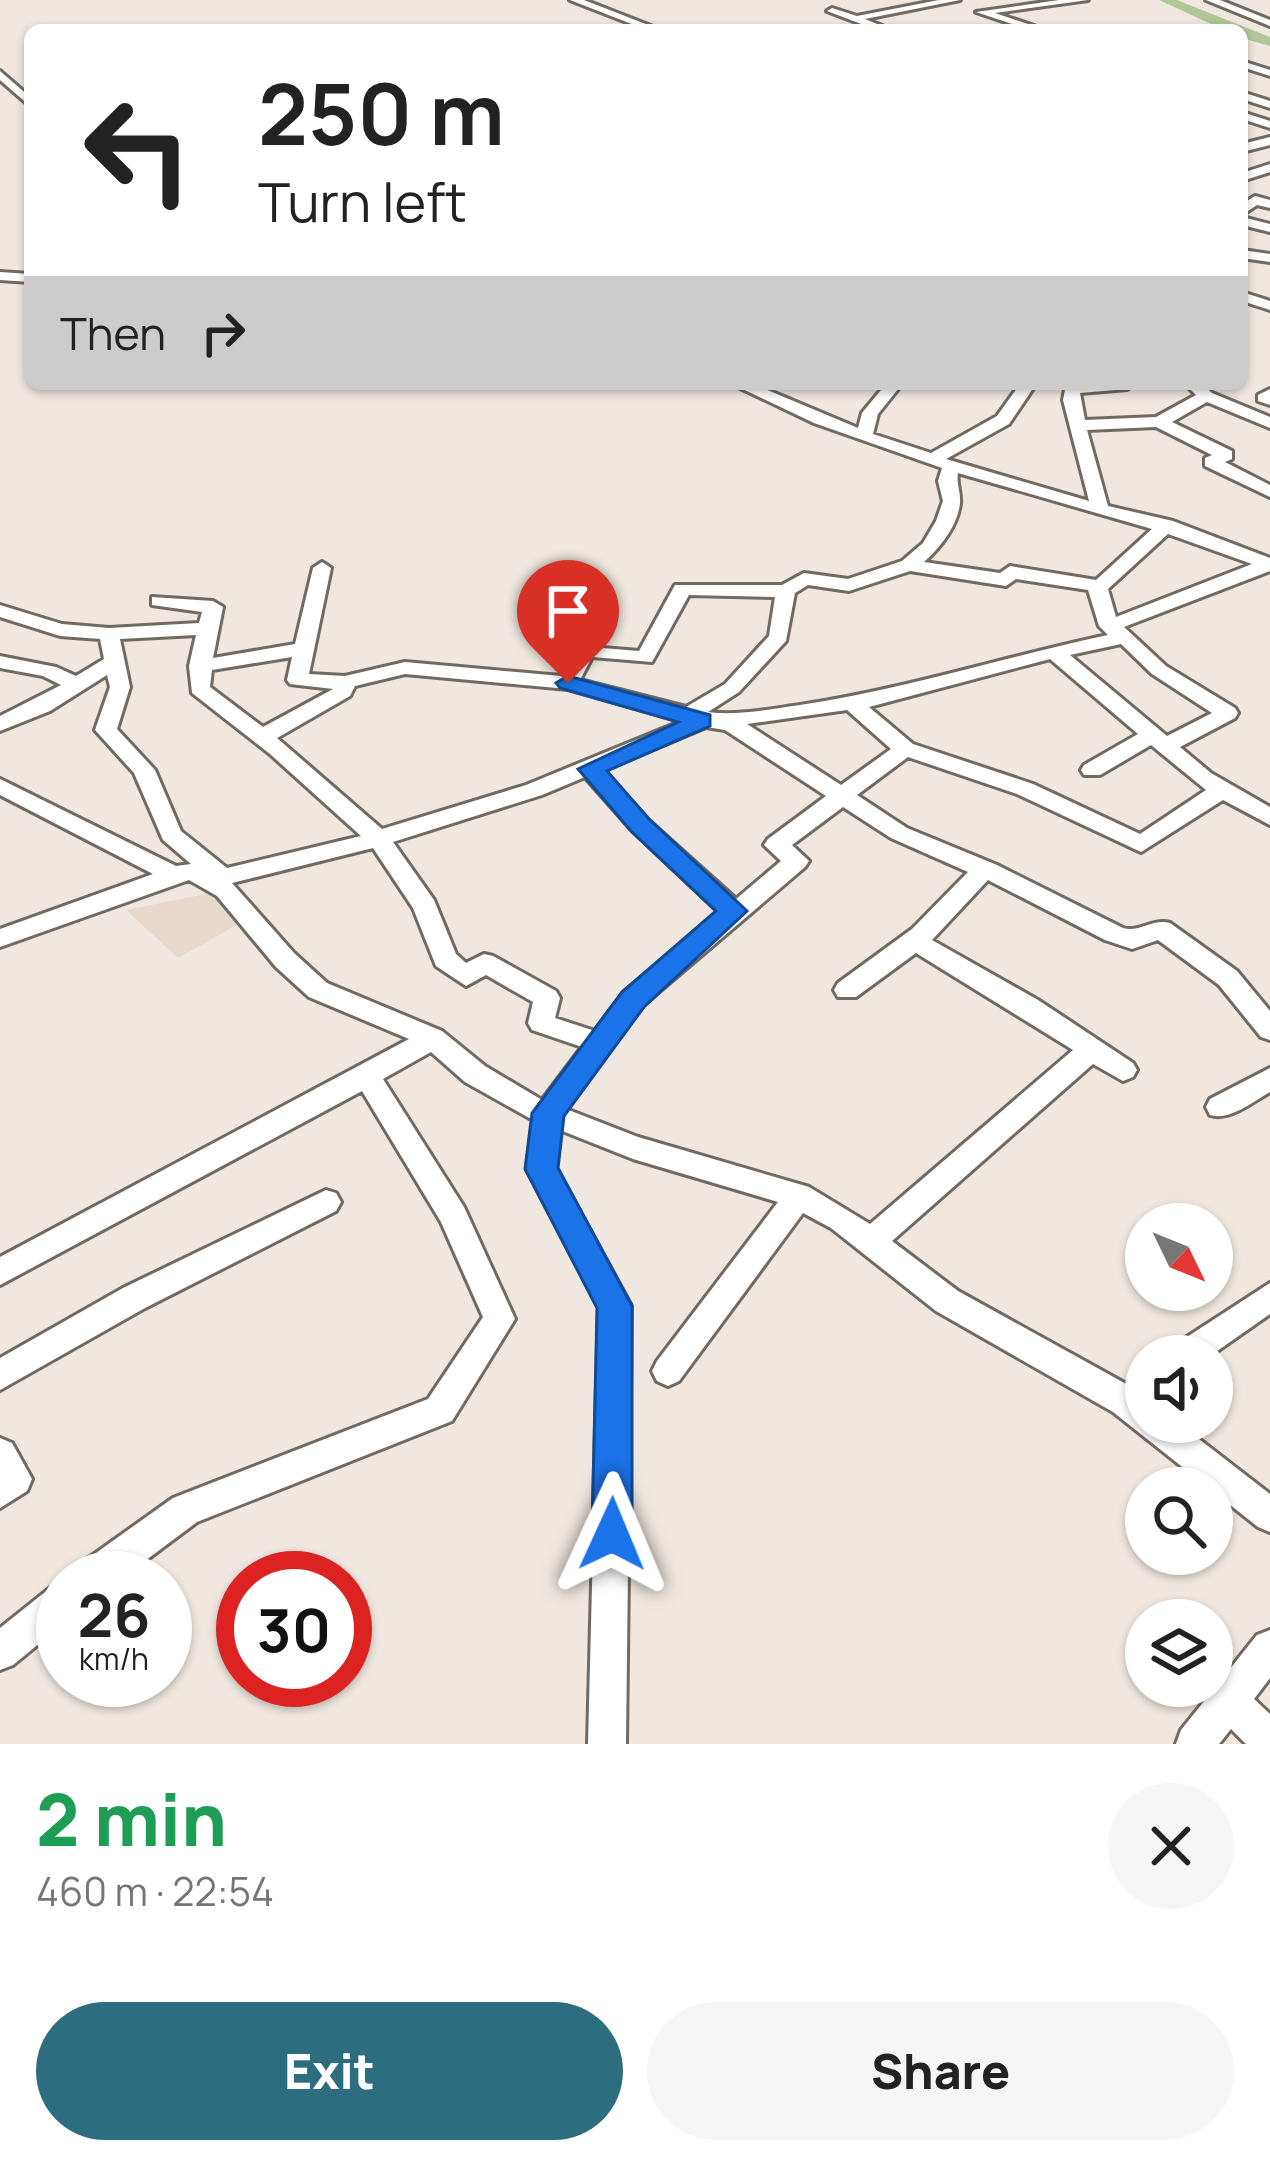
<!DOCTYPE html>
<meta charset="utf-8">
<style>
body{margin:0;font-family:Manrope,sans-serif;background:#f6f6f6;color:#222;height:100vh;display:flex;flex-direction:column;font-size:45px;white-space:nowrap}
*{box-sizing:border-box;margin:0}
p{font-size:39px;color:#767676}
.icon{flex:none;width:66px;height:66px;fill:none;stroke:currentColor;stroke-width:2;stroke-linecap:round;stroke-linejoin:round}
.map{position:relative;height:1744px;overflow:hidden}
.panel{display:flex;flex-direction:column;background:#fff;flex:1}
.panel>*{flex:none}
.top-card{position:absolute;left:24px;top:24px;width:1224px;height:366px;border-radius:18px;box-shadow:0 3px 9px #0004;background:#fff;color:#222;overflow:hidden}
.needle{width:78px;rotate:133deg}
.buttons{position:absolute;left:1125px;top:1203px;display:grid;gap:24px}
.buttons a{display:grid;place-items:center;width:108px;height:108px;border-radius:50%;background:#fff;box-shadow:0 3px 9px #0004;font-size:60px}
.speed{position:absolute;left:36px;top:1551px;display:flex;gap:24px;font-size:60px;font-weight:700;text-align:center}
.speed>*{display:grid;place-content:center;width:156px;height:156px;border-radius:50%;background:#fff;box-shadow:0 3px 9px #0004;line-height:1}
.speed small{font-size:30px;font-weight:400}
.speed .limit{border:18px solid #d22;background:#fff;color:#111}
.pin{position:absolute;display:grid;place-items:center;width:102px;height:102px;color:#fff;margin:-123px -51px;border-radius:50% 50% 50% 0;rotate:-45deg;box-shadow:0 0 12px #0007}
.pin .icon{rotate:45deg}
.me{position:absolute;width:132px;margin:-66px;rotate:1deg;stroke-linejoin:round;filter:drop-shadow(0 0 9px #0008)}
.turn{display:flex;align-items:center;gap:42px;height:252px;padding:0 36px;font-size:54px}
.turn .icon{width:156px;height:156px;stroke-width:2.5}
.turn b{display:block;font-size:84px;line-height:102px}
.then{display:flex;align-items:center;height:114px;padding:0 36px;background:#0003;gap:24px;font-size:45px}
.round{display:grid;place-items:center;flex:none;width:126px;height:126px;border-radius:63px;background:#f6f6f6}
.overview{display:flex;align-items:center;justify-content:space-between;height:204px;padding:0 36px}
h1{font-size:72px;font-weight:800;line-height:90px;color:#1e9e55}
.primary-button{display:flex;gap:24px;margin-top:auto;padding:24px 36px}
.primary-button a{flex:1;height:138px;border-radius:72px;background:#2c6d80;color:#fff;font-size:48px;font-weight:800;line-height:138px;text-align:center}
.primary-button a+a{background:#f6f6f6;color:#222}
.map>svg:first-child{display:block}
.built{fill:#e8d9cd}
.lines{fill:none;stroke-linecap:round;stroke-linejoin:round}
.river{fill:#b2c798;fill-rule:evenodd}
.minor-casing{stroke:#716a63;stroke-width:6}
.minor{fill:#fff;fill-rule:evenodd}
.route{fill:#1a73e8;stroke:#114b97;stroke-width:3}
</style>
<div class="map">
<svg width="1270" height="1744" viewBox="0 0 1270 1744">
<rect width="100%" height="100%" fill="#f0e8e0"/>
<polygon class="built" points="230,889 253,916 178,958 126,910"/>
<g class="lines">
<polygon class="river" points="1159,0 1177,0 1270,37 1270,46 1242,38 1242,30 1224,30"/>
<g class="minor-casing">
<g id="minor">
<polygon points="570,0 584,0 661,30 647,30"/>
<polygon points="939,0 960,0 865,19 892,30 877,30 827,11 832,8 857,16"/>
<polygon points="1059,0 1088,0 995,13 1046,30 1030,30 976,12"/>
<polygon points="1206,0 1220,0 1270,20 1270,26"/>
<polygon points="1242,61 1270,70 1270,76 1242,67"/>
<polygon points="0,71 30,97 30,106 0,80"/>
<polygon points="1242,92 1270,101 1270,108 1242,99"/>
<polygon points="1242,112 1270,121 1270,128 1242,119"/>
<polygon points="1270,137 1270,145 1242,152 1242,144"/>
<polygon points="1270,164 1270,172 1242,181 1242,173"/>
<polygon points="1255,196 1270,200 1270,208 1257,205 1242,215 1242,204"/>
<polygon points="1242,217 1270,224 1270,232 1242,225"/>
<polygon points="1242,250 1270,254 1270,262 1242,258"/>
<polygon points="0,272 30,274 30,282 0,280"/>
<polygon points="1242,292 1270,301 1270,310 1242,301"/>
<path d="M732,384H753L858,428L862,413L886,384H902L878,414L873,434L931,453L997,416L1020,384H1036L1009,424L946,459L1089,501L1063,400L1066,384H1135L1127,389L1080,393L1085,420L1156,417L1196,395L1185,384H1202L1212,393L1270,417V428L1207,402L1172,422L1232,451V459L1225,462L1270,485V497L1205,466V458L1212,455L1156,427L1087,430L1108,506L1173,521L1270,558V571L1124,627L1166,666L1235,708L1238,713L1235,718L1180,747L1211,773L1270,807V825L1223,800L1141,852L1017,794L908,757L857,795L907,828L997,865L1123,928C1139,933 1153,918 1170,923L1237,971L1270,1011V1040L1261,1037L1219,985L1158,940L1132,949L1105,940L988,880L932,940L1038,1000L1133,1063L1137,1070L1133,1077L1123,1081L1093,1064L892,1241L958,1291L1137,1390L1146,1398V1422H1177L1270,1494V1532L1258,1527L1113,1412L936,1311L831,1228L803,1213L679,1381L668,1386L657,1381L652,1371L657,1361L778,1202L633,1159L560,1130L556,1168L631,1306L626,1744H588L599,1307L527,1169L533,1120L465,1082L431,1052L383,1079L464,1207L515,1319L452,1421L197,1522L122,1578H74L79,1565L173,1498L428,1399L483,1317L441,1222L362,1091L0,1285V1257L409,1039L309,997L276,967L217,896L189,880L0,947V929L153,874L0,795V779L176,866L191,864L163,840L134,773L95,730L110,687L107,675L50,711L0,731V716L61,685L43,676L0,668V656L56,667L76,676L104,659L100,639L60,636L0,617V605L62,624L109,628L199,623L202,612L152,605V597L213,601L223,607L213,658L295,644L313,568L322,562L331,568L309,674L345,676L405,662L561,676L578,646L639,651L675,585H782L804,573L848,579L902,561L923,543L936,521L943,501L938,481L942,468L814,423ZM958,473L1152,529L1096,580L1010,566L1000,573L924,562C940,548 958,525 960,503C961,492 956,484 958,473ZM1168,534L1252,564L1116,617L1108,589ZM910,571L1006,586L1016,579L1088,590L1099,626L1108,635C1004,657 905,689 800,705C771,709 737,716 708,712L739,692L786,641L795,593L808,585L849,591ZM689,595L775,597L769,636L725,684L686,707L580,680L592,657L652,662ZM196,635L189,666L192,693L270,754L361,836L227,868L181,831L155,770L117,729L130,687L120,639ZM1121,644L1152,674L1212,713L1167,736L1070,655ZM292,657L287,680L290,684L333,689L263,727L210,687L212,670ZM1050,659L1138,734L1084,765L1081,770L1084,775H1100L1151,745L1206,790L1140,834L1033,784L913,744L869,707ZM405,674L568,689L682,721L526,785L382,829L277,738L350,696L355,686ZM847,710L891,749L841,785L747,724ZM706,727L725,730L826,796L768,839L764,845L781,861L736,899L648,820L603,770ZM585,777L632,830L720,913L624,992L595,1031L555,1018L560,998L556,991L493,956L484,954L466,963L456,954L434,900L393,842L542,795ZM843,807L891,838L968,872L912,929L838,983L834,990L838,997H856L916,953L1073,1050L870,1224L809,1187L638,1137L566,1109L642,1006L805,867L809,861L792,845ZM373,848L413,908L436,966L466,986L486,975L533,1002L528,1023L532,1030L582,1047L542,1100L485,1066L442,1031L327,983L294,953L232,883Z"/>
<polygon points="1270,389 1270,405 1258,401 1258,395"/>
<path d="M1270,1068V1092C1252,1102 1230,1121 1210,1115L1206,1107L1210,1099Z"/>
<polygon points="326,1190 336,1193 341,1202 336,1211 145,1308 0,1390 0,1358 123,1288"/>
<polygon points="1270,1283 1270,1314 1210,1356 1168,1356 1173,1346"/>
<polygon points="0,1438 12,1443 32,1479 27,1491 0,1508"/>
<polygon points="63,1583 63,1624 13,1665 0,1670 0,1628 50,1588"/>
<polygon points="1270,1630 1270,1678 1254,1699 1270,1714 1270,1744 1246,1744 1231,1729 1219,1744 1176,1744 1181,1730 1257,1635"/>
</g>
</g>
<use href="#minor" class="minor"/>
</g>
<polygon class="route" points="568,676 710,715 710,726 607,771 649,819 747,911 644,1007 564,1116 558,1168 632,1306 632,1534 626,1548 612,1554 598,1548 592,1534 597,1308 525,1169 532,1113 622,992 716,911 631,831 578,769 678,722 560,688 556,683"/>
</svg>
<div class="buttons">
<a><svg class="needle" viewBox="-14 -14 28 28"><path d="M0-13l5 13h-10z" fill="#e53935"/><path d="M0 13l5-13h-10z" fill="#767676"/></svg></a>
<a><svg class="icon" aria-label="sound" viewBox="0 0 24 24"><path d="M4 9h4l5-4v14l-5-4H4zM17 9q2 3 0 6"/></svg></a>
<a><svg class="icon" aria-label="search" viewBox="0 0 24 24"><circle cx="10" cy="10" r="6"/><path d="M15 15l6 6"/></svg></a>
<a><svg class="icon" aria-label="layers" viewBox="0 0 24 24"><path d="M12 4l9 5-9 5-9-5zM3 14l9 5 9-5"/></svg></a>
</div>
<div class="speed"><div>26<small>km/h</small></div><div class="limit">30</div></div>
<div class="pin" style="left:568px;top:683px;background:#d93025"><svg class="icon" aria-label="arrive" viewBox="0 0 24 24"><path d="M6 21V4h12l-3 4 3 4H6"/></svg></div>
<svg class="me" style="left:612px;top:1534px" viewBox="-20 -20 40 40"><path d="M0-17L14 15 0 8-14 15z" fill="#1a73e8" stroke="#fff" stroke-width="4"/></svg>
<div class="top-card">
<div class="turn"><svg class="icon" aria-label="left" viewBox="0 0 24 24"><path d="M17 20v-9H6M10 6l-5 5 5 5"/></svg><div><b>250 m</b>Turn left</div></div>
<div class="then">Then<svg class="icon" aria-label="right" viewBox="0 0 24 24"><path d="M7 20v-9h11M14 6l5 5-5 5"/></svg></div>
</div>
</div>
<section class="panel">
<div class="overview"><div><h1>2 min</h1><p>460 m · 22:54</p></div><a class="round"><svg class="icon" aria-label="close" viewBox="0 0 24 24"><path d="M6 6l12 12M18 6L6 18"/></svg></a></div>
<div class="primary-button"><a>Exit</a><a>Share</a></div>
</section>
